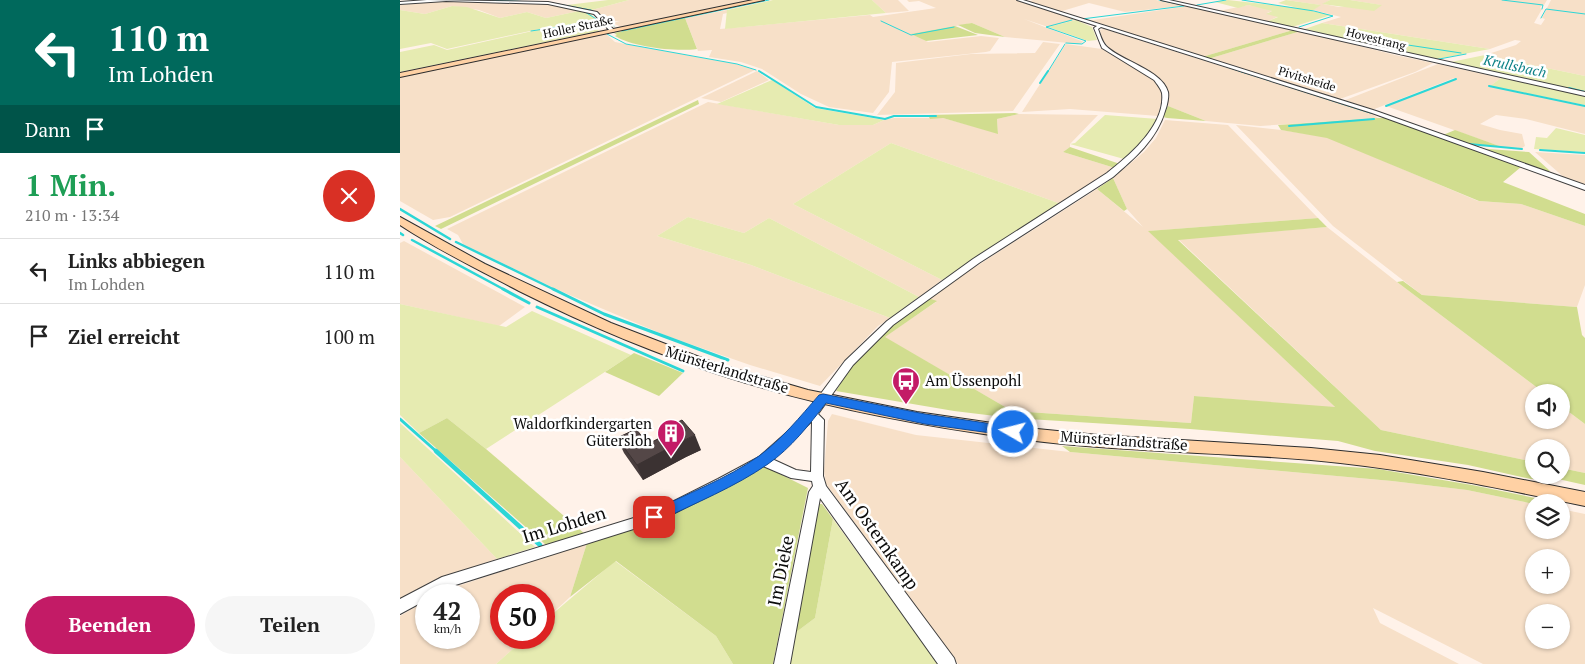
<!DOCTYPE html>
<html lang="de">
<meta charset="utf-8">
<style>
body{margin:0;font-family:"PT Serif",serif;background:#f6f6f6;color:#222;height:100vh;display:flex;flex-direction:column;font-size:19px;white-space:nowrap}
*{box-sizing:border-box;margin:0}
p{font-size:16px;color:#767676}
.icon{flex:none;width:28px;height:28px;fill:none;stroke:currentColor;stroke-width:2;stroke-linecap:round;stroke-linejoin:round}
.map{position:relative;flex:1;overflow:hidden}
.panel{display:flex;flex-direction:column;background:#fff;width:400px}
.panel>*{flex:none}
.top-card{background:#00695c;color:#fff;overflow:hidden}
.controls{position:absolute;left:1125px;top:384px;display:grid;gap:10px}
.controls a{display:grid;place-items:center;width:45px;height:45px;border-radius:50%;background:#fff;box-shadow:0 1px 4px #0004;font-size:25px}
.speed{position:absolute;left:15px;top:584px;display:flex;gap:10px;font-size:25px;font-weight:700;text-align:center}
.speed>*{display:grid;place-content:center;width:65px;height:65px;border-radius:50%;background:#fff;box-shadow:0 1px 4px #0004;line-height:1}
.speed small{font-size:12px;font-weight:400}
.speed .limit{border:8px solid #d22;background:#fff;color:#111}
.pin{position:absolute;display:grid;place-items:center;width:42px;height:42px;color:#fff;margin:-21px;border-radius:10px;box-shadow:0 2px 8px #0006}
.me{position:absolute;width:55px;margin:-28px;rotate:278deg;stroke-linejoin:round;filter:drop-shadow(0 0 4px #0008)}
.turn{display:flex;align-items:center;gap:18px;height:105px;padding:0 25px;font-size:22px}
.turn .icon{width:65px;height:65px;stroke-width:2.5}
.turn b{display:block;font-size:35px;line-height:42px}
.then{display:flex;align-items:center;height:48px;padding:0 25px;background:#0003;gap:10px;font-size:19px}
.round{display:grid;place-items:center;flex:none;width:52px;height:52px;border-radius:26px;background:#f6f6f6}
.summary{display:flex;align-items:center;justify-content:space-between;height:85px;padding:0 25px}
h1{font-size:30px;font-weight:700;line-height:38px;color:#1e9e55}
.button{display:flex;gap:10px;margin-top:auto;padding:10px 25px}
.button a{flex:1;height:58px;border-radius:30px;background:#c31b66;color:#fff;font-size:20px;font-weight:700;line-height:58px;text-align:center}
.button a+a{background:#f6f6f6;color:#222}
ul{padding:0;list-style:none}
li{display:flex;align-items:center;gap:15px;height:65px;padding:0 25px;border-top:1px solid #e0e0e0}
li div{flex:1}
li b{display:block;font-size:19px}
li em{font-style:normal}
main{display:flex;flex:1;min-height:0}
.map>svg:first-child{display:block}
.farmland{fill:#f7e0c8;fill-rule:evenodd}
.green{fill:#e6ebb1}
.forest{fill:#d1dd8f}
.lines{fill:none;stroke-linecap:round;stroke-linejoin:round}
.stream-far4{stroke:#2cd6d6;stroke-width:1}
.stream-far3{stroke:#2cd6d6;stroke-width:2}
.stream-far2{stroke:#2cd6d6;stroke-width:2.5}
.stream-far1{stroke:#2cd6d6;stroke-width:3}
.stream{stroke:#2cd6d6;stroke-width:4.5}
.street-casing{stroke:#3e3e3e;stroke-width:2}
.secondary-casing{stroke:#2d2d2d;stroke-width:2}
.street{fill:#fff;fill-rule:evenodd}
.secondary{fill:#ffd1a4;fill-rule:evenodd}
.wall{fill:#483d3d}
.shaded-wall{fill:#3b3232}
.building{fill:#544747;stroke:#3b3232}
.route{fill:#1a73e8;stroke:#114b97}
.labels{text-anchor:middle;stroke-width:5;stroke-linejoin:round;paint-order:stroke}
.far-street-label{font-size:12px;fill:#0b0b0b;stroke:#fff}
.far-water-label{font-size:14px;font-style:italic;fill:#0e8287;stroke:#fff}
.street-label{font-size:15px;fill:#0b0b0b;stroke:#fff}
.poi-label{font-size:15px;fill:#0b0b0b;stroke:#fff;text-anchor:start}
.near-street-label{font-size:18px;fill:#0b0b0b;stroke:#fff}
</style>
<main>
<section class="panel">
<div class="top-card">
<div class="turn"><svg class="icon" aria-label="left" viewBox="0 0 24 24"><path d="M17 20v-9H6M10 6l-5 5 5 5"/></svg><div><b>110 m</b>Im Lohden</div></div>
<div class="then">Dann<svg class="icon" aria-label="arrive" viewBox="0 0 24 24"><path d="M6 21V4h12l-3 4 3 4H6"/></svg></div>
</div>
<div class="summary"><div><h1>1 Min.</h1><p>210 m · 13:34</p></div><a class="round" style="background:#d93025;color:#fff"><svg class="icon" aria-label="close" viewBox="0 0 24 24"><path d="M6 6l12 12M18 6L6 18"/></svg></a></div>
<ul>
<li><svg class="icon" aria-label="left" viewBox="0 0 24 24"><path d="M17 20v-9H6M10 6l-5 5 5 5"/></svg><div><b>Links abbiegen</b><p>Im Lohden</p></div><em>110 m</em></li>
<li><svg class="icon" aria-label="arrive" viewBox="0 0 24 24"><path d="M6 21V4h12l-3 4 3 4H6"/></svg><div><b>Ziel erreicht</b></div><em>100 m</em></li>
</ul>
<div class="button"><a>Beenden</a><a>Teilen</a></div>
</section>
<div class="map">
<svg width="1185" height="664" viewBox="0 0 1185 664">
<rect width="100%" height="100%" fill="#fff2e9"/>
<g class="farmland">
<polygon points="229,0 349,0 221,27 213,23 220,21 208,21 199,13 192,10"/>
<polygon points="472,0 498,0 509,11 486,13"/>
<polygon points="507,0 616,0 676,20 648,27 624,19 684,42 679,44 605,37 572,23 512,34 528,42 581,36 599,38 590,51 586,52 492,62 489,92 473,113 429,107 401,94 362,69 341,62 309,57 312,50 298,51 285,18 327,10 327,13 323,14 320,29 470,15 473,17 536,8 519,1 509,2"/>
<polygon points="633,0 756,0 782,6 725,12 689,3 659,12 628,2"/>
<polygon points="886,0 930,0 923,4 939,7 981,5 950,0 1147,0 1144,5 1142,5 1140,8 1142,9 1134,23 1141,25 1145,19 1142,18 1151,0 1185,0 1185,76 1085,55 1116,45 1121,41 1115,40 1090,49 922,23 941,17 913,10 920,5"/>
<polygon points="45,1 146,4 179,11 146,18 127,12 100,18 79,10 52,6 25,14 0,10 0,5"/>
<polygon points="848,5 868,9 872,11 867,13 879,16 866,22 819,11"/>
<polygon points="788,6 893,30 802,57 686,21"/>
<polygon points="704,29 972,114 978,118 860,126 806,121 768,106 767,87 760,79 709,48 702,39 700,30"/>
<polygon points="901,31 995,55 1033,63 1015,72 940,99 808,59"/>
<polygon points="206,34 215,42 225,44 336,64 355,70 50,217 33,220 0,201 0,77"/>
<polygon points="643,42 660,44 613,111 477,115 495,92 496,63 571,54 635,53"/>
<polygon points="666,44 702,49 754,80 760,87 762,98 758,116 670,109 622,112"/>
<polygon points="1038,64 1101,78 1090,86 1185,106 1185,134 1126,119 1096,115 1080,124 1100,130 1122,134 1125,146 1122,148 1102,147 986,106 1056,79 1054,78 972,110 943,101"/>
<polygon points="357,71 369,80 321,102 301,98"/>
<polygon points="308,102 439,125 473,125 484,120 494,118 543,118 598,133 597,119 619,114 698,115 670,144 670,147 663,152 715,168 661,204 491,143 393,204 542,280 519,297 369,218 344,233 288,217 257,236 351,265 490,318 478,326 420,386 350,365 267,336 158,290 63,244 58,235 47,229"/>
<polygon points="765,120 828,125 918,218 749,231 936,408 794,396 791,423 612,411 484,337 536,302 528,298 544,287 697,189 743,227 727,209 713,178 744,152 756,138"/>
<polygon points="836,125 881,130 927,137 1078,201 1121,204 1185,226 1185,285 1177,307 1022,295 933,226"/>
<polygon points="1135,152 1185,155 1185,186 1166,179"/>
<polygon points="927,227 997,282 1143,392 1134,392 1134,420 1161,420 1161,406 1185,424 1185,473 1161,468 1161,448 1134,448 1134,462 981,430 778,239"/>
<polygon points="4,241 125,307 99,326 0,304 0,243"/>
<path d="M432,414L516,435L670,452L992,481L1067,490L1134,504V530H1161V509L1185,514V664H1083L973,608L980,623L1059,664H558L426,484L424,471L428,421ZM1134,558H1161V585H1134ZM1134,612H1161V640H1134Z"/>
<polygon points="0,457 97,559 40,578 0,602"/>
<polygon points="187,543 170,597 144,621 144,595 101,595 101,638 125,638 96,664 0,664 0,616 26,601 26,638 69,638 69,595 36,595 43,591"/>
</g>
<g class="green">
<polygon points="208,0 229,0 192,10 167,5"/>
<polygon points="373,0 472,0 486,13 325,29 327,10"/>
<polygon points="828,0 898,8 878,3 886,0 921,5 912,11 931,15 892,27 866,22 878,17 866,14 872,11 848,5 838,8 815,2"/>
<polygon points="930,0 950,0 982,5 974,11 922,4"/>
<polygon points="52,6 67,7 100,18 127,12 146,18 179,11 191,14 196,20 191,22 199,31 0,72 0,52 34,45 47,50 146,28 184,23 144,28 47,49 31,43 0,49 0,10 25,14"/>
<polygon points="676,20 692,27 697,40 688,41 648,27"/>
<polygon points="922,23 1090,49 1032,60 905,29"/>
<polygon points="1085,55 1185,76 1185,91 1046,63"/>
<polygon points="1101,78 1185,95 1185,105 1090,86"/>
<polygon points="372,80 415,108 484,120 473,125 439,125 317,104"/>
<polygon points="705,115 758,119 748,135 724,159 670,144 675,143"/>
<polygon points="1156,128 1185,135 1185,152 1134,149 1136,137 1147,138"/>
<polygon points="491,143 661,204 542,280 393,204"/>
<polygon points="288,217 344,233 369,218 519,297 490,318 351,265 257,236"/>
<polygon points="0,304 106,327 132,311 231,355 86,449 47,418 19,433 0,415"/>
<polygon points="0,423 135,547 97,559 0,457"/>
<polygon points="433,519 538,664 390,664 395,633 415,618"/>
<polygon points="215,561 316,636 333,664 96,664 125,638 144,638 144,621"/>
</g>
<g class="forest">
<path d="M285,18L297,49C275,52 233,47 215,36L217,35L214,33Z"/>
<polygon points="572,23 605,37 575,33 558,25"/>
<polygon points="555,26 578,35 526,41 511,34"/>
<polygon points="893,30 901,31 808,59 802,57"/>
<polygon points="298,100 299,104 41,229 35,226"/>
<polygon points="768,106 806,121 767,118 763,117"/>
<polygon points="615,113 619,114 597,119 598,134 543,118 530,119 528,115"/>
<polygon points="978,118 988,118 1121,167 1103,182 1185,214 1185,226 1121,204 1079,201 927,138 881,130 878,125"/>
<polygon points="1055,130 1102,147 1067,144 1043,135"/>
<polygon points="670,147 720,164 715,168 663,152"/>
<polygon points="1075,148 1129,152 1150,171 1142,172"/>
<polygon points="713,178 727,209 724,211 697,189"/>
<polygon points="918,218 927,227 778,240 981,430 1134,462 1134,475 1161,475 1161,468 1185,473 1185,485 1158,479 1131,479 1068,465 975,451 938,441 790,429 612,418 554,411 436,391 453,364 484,331 528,298 537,301 485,337 612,411 791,423 794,396 935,407 748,231"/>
<polygon points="1003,281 1022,295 1177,307 1182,335 1185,338 1185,424 1161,406 1161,392 1143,392 997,282"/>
<polygon points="234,353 283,373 259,396 205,372"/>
<polygon points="47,418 86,449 185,534 146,545 19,433"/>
<polygon points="662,446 978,469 1072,485 1155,502 1134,504 1067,490 992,481 670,452"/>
<polygon points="362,465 408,488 373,664 333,664 316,636 216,561 170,597 187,543"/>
<polygon points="418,504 422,504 433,519 415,618 395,633"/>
</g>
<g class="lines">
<g class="stream-far4">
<polyline points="86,0 135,2"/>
<polyline points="759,0 778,4"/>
<polyline points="842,0 914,11 933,16 899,27"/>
<polyline points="1102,0 1143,5 1142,9"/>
<polyline points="146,2 191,10 214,26"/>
<polyline points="797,5 826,0"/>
<polyline points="185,12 198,20"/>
<polyline points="1141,18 1146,9 1185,14"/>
<polyline points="682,19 784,6"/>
<polyline points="481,21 511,35 554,27"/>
<polyline points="131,31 198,21"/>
<polyline points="222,31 369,0"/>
<polyline points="207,34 226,44 337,64 356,70"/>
<polyline points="968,39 1061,53"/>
<polyline points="666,43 682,44 686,41 646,27 672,20"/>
<polyline points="1034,60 1066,54"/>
<polyline points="815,63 845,73"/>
<polyline points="359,71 361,73"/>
<polyline points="647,73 665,44"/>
</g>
<g class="stream-far3">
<polyline points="359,71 416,107 485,119 494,116 536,116"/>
<polyline points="841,71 972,113"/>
<polyline points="640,83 648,71"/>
<polyline points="1089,86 1185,106"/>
<polyline points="1169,88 1185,92"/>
<polyline points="986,106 1056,79"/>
<polyline points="889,126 974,119"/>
<polyline points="1069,144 1122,149"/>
<polyline points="1140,150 1185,153"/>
</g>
<g class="stream-far2">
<polyline points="0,209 50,239"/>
<polyline points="0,233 3,235"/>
<polyline points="12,240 105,290"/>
<polyline points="56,242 155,290"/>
</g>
<g class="stream-far1">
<polyline points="103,289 129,303"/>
<polyline points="153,289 204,314 328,360"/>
<polyline points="137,307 283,371"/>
<polyline points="0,419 37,452"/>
</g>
<polyline class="stream" points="36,451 140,545"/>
<g class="street-casing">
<g id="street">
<polygon points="27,0 148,2 197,12 215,31 211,32 194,14 148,4 46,1 0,4 0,2"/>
<path d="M617,0H623L976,111L1185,185V190L972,113L701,27L698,29C700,34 702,42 706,46C721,61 762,70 768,92C769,97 767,106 765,111C757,139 735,158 713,177L579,263L493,325L453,365L418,414L424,420L423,476L426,486L554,658L556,664H538L420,498L390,664H374L409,492L413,486L412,481L391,478L363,466L326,487L259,521L46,588L34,595H26V600L0,614V599L42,577L250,513L318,479L359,457L394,426L408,411L445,361L487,321L573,259L707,173C729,156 766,125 762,93C761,89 757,84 754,80L702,48L694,28L697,26ZM412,421L411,472L396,470L372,459Z"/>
<polygon points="761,0 769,0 1185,92 1185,96"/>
</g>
</g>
<g class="secondary-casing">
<g id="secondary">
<polygon points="353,0 364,0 0,77 0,73"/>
<path d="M0,217L85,264L211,323L315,363L408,390L517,412L627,428L698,435L911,448L980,455L1083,472L1185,492V506C1094,487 1003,468 911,460C816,452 721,452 627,440C527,427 427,409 330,378C258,355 187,325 119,291C79,270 38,250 0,225Z"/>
</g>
</g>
<use href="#street" class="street"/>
<use href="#secondary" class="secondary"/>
</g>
<polygon class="wall" points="262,430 301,450 286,457 243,480 224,453 217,438 248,444 264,435"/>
<polygon class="shaded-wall" points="295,435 301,450 286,457 243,480 237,465 280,442"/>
<polygon class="building" points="282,420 295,435 280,442 237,465 217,438 236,429 248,444 266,435 262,430"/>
<path class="route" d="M423,394L525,414L613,427L618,428L620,432L618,435L613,436L525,424L426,403C409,425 391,448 368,464C335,487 295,503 259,521L254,523L248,521L246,517L248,513C284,495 327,479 359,456C382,439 400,417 419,395Z"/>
<defs>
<g id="bus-pin" transform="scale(1.4375)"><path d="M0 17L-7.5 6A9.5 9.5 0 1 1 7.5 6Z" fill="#c31b66" stroke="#fff"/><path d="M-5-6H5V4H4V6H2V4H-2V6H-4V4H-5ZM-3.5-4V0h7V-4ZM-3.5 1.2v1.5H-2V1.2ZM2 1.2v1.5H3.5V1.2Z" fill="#fff"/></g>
<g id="building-pin" transform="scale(1.4375)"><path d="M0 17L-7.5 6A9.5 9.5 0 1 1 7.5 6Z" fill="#c31b66" stroke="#fff"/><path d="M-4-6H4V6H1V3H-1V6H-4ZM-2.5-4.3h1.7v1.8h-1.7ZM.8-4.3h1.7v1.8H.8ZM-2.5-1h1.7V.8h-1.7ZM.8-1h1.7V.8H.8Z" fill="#fff"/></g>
</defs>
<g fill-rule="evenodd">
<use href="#bus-pin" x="506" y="381"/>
<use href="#building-pin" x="271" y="433"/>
</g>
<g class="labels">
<g class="far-street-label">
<text transform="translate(178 27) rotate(-12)" y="4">Holler Straße</text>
<text transform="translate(976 39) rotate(14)" y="4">Hovestrang</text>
<text transform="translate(907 79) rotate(17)" y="4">Pivitsheide</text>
</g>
<g class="far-water-label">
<text transform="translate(1115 66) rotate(12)" y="5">Krullsbach</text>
</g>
<g class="street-label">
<text transform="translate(327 370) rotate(17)" y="5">Münsterlandstraße</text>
<text transform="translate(724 441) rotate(4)" y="5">Münsterlandstraße</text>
</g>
<g class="poi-label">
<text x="525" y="386">Am Üssenpohl</text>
<text x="252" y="429" text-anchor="end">Waldorfkindergarten<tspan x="252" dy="17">Gütersloh</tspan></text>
</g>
<g class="near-street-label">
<text transform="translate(164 525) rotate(-17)" y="6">Im Lohden</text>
<text transform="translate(477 534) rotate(55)" y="6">Am Osternkamp</text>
<text transform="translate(381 571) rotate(-79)" y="6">Im Dieke</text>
</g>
</g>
</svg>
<div class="controls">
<a><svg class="icon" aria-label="sound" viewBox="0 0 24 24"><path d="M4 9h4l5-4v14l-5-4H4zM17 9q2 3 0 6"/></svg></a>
<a><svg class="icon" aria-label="search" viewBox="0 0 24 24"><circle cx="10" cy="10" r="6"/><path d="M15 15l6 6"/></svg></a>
<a><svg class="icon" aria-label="layers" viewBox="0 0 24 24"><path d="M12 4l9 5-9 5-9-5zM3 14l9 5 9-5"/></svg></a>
<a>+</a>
<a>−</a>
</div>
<div class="speed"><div>42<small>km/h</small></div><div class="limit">50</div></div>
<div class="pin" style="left:254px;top:517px;background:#d93025"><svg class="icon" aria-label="arrive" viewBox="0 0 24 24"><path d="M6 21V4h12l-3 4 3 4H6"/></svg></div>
<svg class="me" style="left:613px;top:432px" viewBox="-20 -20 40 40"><circle r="17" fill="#1a73e8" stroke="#fff" stroke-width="3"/><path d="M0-11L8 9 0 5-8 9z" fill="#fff"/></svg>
</div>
</main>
